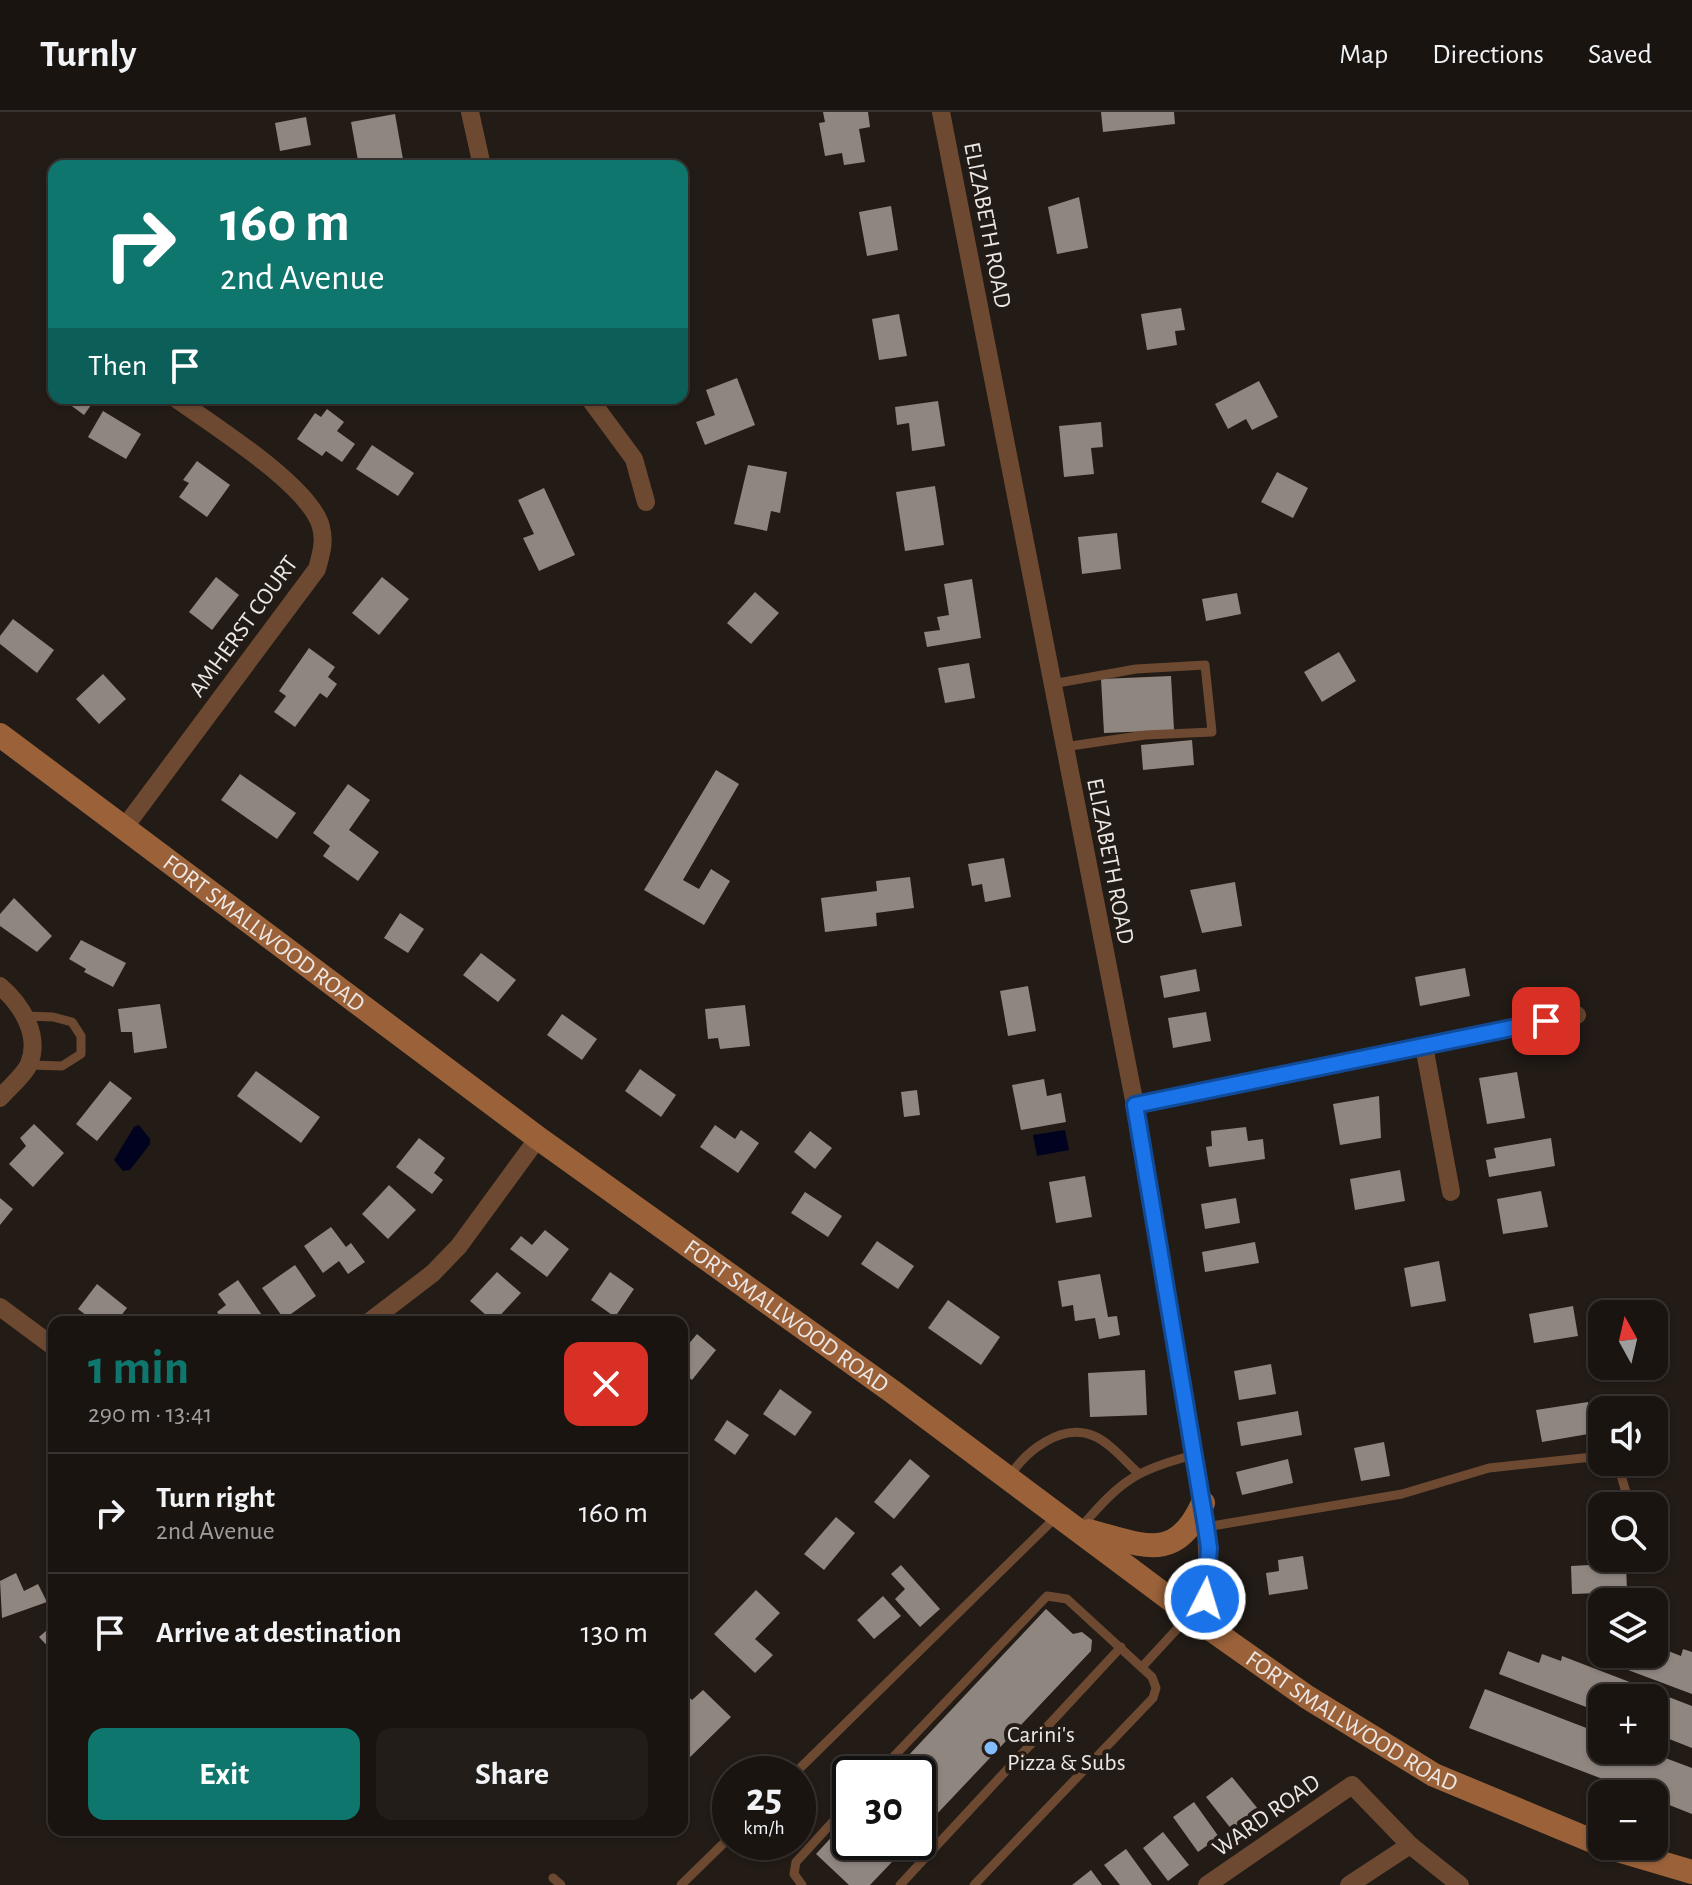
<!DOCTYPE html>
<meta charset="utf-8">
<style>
body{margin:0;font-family:"Alegreya Sans",sans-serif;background:#231d19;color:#f1f3f6;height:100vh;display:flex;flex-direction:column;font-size:30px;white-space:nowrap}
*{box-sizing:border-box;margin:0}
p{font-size:26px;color:#9f9e9f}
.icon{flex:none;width:44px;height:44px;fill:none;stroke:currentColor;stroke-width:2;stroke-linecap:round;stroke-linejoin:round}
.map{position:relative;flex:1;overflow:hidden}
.details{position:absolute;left:48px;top:1204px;width:640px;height:520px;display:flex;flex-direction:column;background:#1a1410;border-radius:16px;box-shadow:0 2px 6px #0004,0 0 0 2px #383330}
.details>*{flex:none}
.hud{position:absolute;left:48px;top:48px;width:640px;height:244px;border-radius:16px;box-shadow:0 2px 6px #0004,0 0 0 2px #383330;background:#0f766e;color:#fff;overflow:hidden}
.needle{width:52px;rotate:352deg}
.fabs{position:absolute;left:1588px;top:1188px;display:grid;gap:16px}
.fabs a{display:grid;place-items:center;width:80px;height:80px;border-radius:16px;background:#1a1410;box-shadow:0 2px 6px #0004,0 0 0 2px #383330;font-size:40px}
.speed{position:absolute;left:712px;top:1644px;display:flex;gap:16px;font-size:40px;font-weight:700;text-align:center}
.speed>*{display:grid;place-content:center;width:104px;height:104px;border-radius:50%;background:#1a1410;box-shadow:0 2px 6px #0004,0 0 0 2px #383330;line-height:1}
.speed small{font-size:20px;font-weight:400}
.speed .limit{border:4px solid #111;border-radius:12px;background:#fff;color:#111}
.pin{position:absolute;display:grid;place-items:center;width:68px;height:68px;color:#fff;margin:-34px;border-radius:16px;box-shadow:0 4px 12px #0006}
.me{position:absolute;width:88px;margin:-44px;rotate:5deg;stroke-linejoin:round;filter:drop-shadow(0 0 6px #0008)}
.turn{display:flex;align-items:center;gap:28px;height:168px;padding:0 40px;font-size:36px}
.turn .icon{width:104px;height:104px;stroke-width:2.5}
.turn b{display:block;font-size:56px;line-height:68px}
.then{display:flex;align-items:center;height:76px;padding:0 40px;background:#0003;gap:16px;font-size:30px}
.round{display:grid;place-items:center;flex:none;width:84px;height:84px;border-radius:16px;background:#231d19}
.head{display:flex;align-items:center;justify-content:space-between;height:136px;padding:0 40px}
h1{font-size:48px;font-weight:700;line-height:60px;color:#0f766e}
.action{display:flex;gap:16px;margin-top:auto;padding:16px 40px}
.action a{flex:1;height:92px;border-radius:16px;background:#0f766e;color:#fff;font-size:32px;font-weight:700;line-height:92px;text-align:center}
.action a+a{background:#231d19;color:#f1f3f6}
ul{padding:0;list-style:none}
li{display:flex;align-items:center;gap:24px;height:120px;padding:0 40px;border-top:2px solid #383330}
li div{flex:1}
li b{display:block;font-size:30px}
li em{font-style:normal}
header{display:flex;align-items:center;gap:48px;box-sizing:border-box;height:112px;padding:0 40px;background:#1a1410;border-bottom:2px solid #383330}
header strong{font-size:38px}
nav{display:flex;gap:44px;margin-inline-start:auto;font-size:28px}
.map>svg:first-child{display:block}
.water{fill:#00021f}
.building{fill:#908680}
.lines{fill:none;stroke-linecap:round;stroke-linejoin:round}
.lane{stroke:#6d4931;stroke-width:9}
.street{stroke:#6d4931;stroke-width:18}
.secondary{stroke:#9b623a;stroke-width:24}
.route-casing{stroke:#114b97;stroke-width:20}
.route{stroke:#1a73e8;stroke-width:14}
.poi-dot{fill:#83bcfb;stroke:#221b16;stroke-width:3}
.labels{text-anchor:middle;stroke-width:8;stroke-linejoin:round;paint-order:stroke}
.street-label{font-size:24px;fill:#ece7e4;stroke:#221b16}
.poi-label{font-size:24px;fill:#ece7e4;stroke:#221b16;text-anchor:start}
</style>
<header>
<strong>Turnly</strong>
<nav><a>Map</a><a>Directions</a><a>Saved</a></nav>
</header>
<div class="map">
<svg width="1692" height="1773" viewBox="0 0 1692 1773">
<rect width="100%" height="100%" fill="#221b16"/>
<g class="water">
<polygon points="139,1013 150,1027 150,1032 130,1058 123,1059 114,1048 134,1015"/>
<polygon points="1065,1018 1069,1038 1037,1044 1033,1023"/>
</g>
<g class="building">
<polygon points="823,0 868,0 870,15 859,17 865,50 844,53 842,41 825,44 819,11 825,10"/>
<polygon points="1101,0 1174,0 1175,12 1103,20"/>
<polygon points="395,2 404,53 359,54 351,10"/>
<polygon points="306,5 311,33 280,39 275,11"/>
<polygon points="1079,85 1088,136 1057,142 1048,95"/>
<polygon points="891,94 898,138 867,144 859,100"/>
<polygon points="1181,196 1185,218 1175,219 1177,233 1147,238 1141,202"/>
<polygon points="899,202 907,244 879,248 872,207"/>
<polygon points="737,266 755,313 705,333 696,310 715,303 706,278"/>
<polygon points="1259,269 1278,305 1252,318 1246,307 1228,317 1215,292"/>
<polygon points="61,286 96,286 84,303"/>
<polygon points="938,289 945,334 912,339 909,311 897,313 895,295"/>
<polygon points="327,297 344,310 337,319 355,332 342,350 326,339 322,344 297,327 315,301 321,305"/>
<polygon points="103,299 141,322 126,347 88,325"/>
<polygon points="1101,310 1103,335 1091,336 1094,362 1064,365 1059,314"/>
<polygon points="372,333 414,361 398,384 356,357"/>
<polygon points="197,349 230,373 207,405 179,385 189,371 183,368"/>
<polygon points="748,353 787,360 780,401 771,399 767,419 734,412"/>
<polygon points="1277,360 1308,376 1293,406 1261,390"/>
<polygon points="935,374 944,433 905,439 896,380"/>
<polygon points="544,376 575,443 539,459 523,426 534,422 518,388"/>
<polygon points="1117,421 1121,457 1082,462 1078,425"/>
<polygon points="216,465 239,483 212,518 189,500"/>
<polygon points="382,465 409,487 379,523 352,501"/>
<polygon points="972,467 981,526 927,535 924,520 940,518 937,505 949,503 944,472"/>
<polygon points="755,480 779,501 751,532 727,511"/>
<polygon points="1237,481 1241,502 1206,509 1202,487"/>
<polygon points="13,507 54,538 37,561 0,532 0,524"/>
<polygon points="309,536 335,555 328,565 337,572 327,586 320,581 295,615 274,600 286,584 279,579"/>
<polygon points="1339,540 1356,569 1322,590 1304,560"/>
<polygon points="969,551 975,586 945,591 938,556"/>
<polygon points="103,562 126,587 99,612 76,587"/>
<polygon points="1171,564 1174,618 1104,621 1101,567"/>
<polygon points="1192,628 1194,653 1143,658 1141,633"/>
<polygon points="716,658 739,672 683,768 699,777 711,757 730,769 704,813 644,778"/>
<polygon points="240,662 296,701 277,727 221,688"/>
<polygon points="348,672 370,688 349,718 379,740 358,769 323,744 330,734 313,721"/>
<polygon points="1004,746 1011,785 985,790 982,772 972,774 968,752"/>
<polygon points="910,765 914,796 876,801 877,814 825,820 821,786 877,779 876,769"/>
<polygon points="1235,770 1242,814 1202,821 1190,778"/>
<polygon points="14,786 52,824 37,840 0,814 0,802"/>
<polygon points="400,801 424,817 408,841 384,826"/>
<polygon points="81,828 126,851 113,875 84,860 86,857 69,847"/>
<polygon points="481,841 516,868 498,890 463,863"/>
<polygon points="1465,856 1470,884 1420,894 1415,865"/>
<polygon points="1196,857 1200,879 1164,886 1160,864"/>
<polygon points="1028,874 1036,919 1008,924 1000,879"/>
<polygon points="160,892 167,936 134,941 132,920 121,920 118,897"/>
<polygon points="745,893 750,934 720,937 718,926 708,927 705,897"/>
<polygon points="1206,900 1211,929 1173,936 1168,906"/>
<polygon points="562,902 597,927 582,948 547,923"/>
<polygon points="640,957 676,983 661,1005 625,979"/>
<polygon points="256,959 320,1005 301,1031 237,984"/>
<polygon points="1517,960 1525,1006 1487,1012 1479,966"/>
<polygon points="1044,967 1047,984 1061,981 1066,1010 1021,1018 1012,973"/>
<polygon points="110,969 132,986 97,1029 76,1012"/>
<polygon points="917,978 920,1003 904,1005 901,980"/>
<polygon points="1379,984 1381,1026 1340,1033 1333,992"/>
<polygon points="34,1012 64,1041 33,1075 9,1052 26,1034 20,1026"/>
<polygon points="715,1013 735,1027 741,1018 759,1031 738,1061 700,1035"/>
<polygon points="1246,1015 1248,1029 1263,1027 1265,1047 1209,1055 1206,1035 1212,1034 1211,1019"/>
<polygon points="810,1019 832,1036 815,1057 794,1040"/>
<polygon points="419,1026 445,1046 434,1061 443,1068 432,1082 396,1055"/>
<polygon points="1551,1026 1555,1054 1489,1065 1486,1048 1496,1046 1494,1036"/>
<polygon points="1400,1058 1405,1089 1355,1098 1350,1067"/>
<polygon points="1085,1064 1092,1105 1056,1111 1049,1070"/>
<polygon points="389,1073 416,1098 388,1127 362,1102"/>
<polygon points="1541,1079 1548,1115 1503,1122 1497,1087"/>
<polygon points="805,1080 842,1104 828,1125 791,1101"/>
<polygon points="0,1086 13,1097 0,1113"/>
<polygon points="1236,1086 1240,1111 1205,1117 1201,1092"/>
<polygon points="331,1115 346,1135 351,1131 365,1150 348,1162 339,1149 323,1161 304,1134"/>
<polygon points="545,1118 569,1137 547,1165 510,1137 521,1124 532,1133"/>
<polygon points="877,1129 914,1154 898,1177 861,1152"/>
<polygon points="1255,1130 1259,1151 1205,1160 1202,1140"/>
<polygon points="1439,1149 1446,1189 1411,1195 1404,1156"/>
<polygon points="295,1153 316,1184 284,1207 262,1176"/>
<polygon points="497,1160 521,1181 494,1210 470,1189"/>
<polygon points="610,1160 634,1177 615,1205 591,1188"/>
<polygon points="1100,1162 1108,1205 1117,1204 1120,1223 1099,1227 1095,1206 1075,1209 1073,1193 1062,1195 1058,1169"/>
<polygon points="238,1168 264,1206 257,1210 224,1210 217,1200 226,1193 218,1182"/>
<polygon points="97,1172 127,1196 116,1210 95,1210 78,1197"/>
<polygon points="948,1188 1000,1225 981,1253 928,1216"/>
<polygon points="1573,1194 1578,1224 1534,1231 1529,1202"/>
<polygon points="697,1222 716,1238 692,1268 682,1260 682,1240"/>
<polygon points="1271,1252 1276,1282 1239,1288 1234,1259"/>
<polygon points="1145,1258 1147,1303 1090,1305 1088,1261"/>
<polygon points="780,1277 812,1300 795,1324 763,1302"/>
<polygon points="1588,1290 1594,1321 1542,1330 1536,1298"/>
<polygon points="1298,1299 1302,1323 1241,1334 1237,1310"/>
<polygon points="727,1308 749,1323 735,1343 714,1328"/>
<polygon points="1384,1330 1390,1364 1361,1369 1354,1336"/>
<polygon points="910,1347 930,1364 894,1407 874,1390"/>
<polygon points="1288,1347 1293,1371 1242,1383 1236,1360"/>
<polygon points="836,1405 855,1421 824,1458 804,1442"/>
<polygon points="1303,1444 1308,1477 1269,1483 1266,1461 1279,1459 1278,1448"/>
<polygon points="1626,1451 1627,1480 1572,1482 1571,1454"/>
<polygon points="901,1453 940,1497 920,1515 895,1487 905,1477 891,1462"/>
<polygon points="16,1461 24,1479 38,1472 47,1490 2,1506 0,1469"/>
<polygon points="756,1478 780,1501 755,1527 773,1543 755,1561 714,1522"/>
<polygon points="883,1484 901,1504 874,1527 857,1508"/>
<polygon points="1046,1497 1073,1522 1082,1520 1092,1528 1091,1539 918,1722 918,1662 891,1662"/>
<polygon points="54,1512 54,1541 39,1525"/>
<polygon points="1663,1537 1681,1544 1683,1537 1692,1540 1692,1582 1620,1555 1625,1542 1638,1542 1658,1550"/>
<polygon points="1508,1539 1539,1551 1542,1542 1561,1549 1562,1544 1692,1594 1692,1636 1654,1621 1654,1586 1602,1586 1602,1601 1499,1562"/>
<polygon points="1485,1577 1602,1622 1602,1638 1644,1638 1692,1656 1692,1702 1654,1687 1654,1682 1642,1682 1469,1616"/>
<polygon points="682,1578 692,1588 703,1578 731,1605 682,1653"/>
<polygon points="1232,1665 1258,1697 1232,1718 1206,1685"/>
<polygon points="1194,1690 1219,1725 1198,1740 1173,1705"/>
<polygon points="850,1705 850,1730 911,1730 870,1773 849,1773 816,1742"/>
<polygon points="1163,1720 1189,1753 1168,1769 1143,1736"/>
<polygon points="1126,1737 1152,1773 1120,1773 1104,1753"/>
<polygon points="1091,1758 1102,1773 1072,1773"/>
</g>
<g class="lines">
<g class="lane">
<polyline points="1052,572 1136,557 1205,553 1212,620 1145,623 1064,635"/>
<polyline points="26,904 53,905 72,910 81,924 81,942 62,954 29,953"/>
<polyline points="1612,1350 1618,1353 1630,1394"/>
<path d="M1009,1365C1025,1340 1061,1310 1094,1324C1110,1331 1124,1348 1138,1361"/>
<path d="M1082,1414C1121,1369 1135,1358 1194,1343"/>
<polyline points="1206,1415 1402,1382 1489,1356 1602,1344"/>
<polyline points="1142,1555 1188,1505"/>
<polyline points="794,1662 1057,1404"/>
<polyline points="877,1662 1047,1484 1067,1487 1152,1565 1156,1576 1153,1586 974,1773"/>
<polyline points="553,1766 561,1773"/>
<polyline points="681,1773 730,1725"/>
<polyline points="802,1773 794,1762 796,1750 850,1691"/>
<polyline points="900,1773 1121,1535"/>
</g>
<g class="street">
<polyline points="470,0 482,54"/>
<polyline points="941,0 1135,993 1206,1415 1208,1464 1202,1511"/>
<polyline points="589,286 634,347 646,390"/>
<path d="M124,716L317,457C321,442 325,430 321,415C311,374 211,312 175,286"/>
<path d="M0,874C21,892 41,923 29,952C24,964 8,976 0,986"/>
<polyline points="1424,934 1451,1080"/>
<polyline points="1135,993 1577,903"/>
<polyline points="0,1195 54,1235"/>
<polyline points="369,1210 433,1161 459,1134 538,1026"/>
<polyline points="1207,1773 1352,1673 1410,1733 1460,1773"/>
<polyline points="1349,1773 1410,1733"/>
</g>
<g class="secondary">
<path id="s1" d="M0,623L538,1026L893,1280L1202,1511L1307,1585L1434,1663L1602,1733"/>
<path d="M1089,1419C1143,1433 1176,1452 1203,1391"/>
<polyline points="1604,1734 1692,1760"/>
</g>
</g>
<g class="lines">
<g class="route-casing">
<polyline id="route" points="1205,1487 1209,1436 1206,1415 1135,993 1546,909"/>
</g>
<use href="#route" class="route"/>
</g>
<circle class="poi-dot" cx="991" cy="1636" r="8"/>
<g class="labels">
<g class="street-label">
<text transform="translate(988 113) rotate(79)" y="8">ELIZABETH ROAD</text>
<text transform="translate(243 514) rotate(-54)" y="8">AMHERST COURT</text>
<text transform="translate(1111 749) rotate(79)" y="8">ELIZABETH ROAD</text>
<text dy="8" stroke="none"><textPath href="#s1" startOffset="330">FORT SMALLWOOD ROAD</textPath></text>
<text dy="8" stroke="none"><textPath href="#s1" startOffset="978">FORT SMALLWOOD ROAD</textPath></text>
<text dy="8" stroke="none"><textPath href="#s1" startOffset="1674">FORT SMALLWOOD ROAD</textPath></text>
<text transform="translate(1266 1703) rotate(-35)" y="8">WARD ROAD</text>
</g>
<g class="poi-label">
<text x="1007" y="1630">Carini's<tspan x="1007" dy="28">Pizza &amp; Subs</tspan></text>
</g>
</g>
</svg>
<div class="fabs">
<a><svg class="needle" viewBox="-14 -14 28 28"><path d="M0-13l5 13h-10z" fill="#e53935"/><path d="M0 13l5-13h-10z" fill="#9f9e9f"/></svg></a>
<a><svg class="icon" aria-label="sound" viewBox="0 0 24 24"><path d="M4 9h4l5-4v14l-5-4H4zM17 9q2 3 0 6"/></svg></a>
<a><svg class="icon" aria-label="search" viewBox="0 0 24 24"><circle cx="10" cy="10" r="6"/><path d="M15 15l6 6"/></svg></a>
<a><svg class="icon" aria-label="layers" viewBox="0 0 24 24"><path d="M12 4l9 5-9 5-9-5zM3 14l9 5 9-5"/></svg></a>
<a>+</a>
<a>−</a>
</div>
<div class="speed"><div>25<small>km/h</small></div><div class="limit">30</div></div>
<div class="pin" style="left:1546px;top:909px;background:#d93025"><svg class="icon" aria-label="arrive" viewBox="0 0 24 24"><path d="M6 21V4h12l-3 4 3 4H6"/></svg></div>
<svg class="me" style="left:1205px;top:1487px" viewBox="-20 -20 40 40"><circle r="17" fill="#1a73e8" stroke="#fff" stroke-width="3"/><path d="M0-11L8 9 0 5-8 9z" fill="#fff"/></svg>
<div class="hud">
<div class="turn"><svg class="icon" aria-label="right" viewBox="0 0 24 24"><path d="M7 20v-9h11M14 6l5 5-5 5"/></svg><div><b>160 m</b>2nd Avenue</div></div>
<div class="then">Then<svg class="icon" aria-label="arrive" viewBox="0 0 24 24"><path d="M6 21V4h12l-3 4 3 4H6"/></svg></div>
</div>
<section class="details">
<div class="head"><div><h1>1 min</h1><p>290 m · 13:41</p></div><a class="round" style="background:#d93025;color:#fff"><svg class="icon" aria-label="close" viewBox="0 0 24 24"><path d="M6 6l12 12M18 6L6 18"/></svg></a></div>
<ul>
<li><svg class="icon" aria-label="right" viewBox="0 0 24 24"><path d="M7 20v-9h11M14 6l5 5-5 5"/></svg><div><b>Turn right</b><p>2nd Avenue</p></div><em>160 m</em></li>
<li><svg class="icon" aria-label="arrive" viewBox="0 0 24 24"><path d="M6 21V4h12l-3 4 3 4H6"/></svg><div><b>Arrive at destination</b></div><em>130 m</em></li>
</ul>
<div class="action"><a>Exit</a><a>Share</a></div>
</section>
</div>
